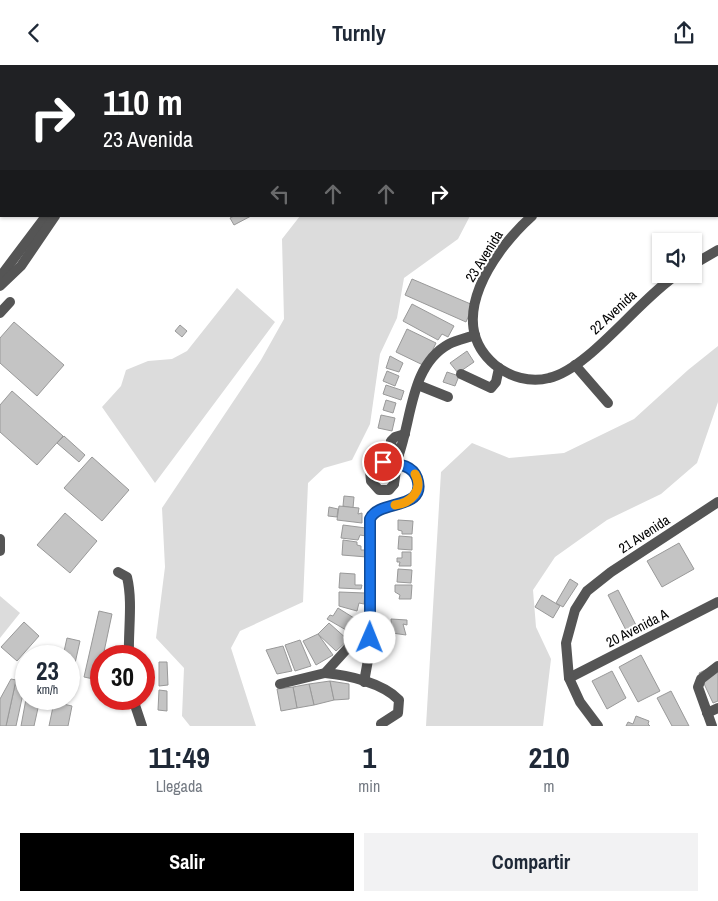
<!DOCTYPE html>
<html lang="es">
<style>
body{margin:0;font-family:"Archivo Narrow",sans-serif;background:#f2f2f3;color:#1f2937;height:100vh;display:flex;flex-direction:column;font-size:19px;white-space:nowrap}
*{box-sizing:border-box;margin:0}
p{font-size:16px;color:#747a83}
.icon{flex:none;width:28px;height:28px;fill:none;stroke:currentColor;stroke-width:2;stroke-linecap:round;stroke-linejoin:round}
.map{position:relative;height:661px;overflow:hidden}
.sheet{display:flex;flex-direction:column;background:#fff;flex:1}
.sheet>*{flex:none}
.hud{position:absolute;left:0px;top:0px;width:719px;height:152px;box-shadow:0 1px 4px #0004;background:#202124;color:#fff;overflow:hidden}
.controls{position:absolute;left:652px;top:168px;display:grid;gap:10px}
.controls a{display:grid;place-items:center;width:50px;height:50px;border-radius:0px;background:#fff;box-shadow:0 1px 4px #0004;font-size:25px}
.speed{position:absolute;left:15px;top:580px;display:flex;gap:10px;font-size:25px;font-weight:700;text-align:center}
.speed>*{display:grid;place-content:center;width:65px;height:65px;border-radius:50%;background:#fff;box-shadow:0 1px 4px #0004;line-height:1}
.speed small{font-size:12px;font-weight:400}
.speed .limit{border:8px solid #d22;background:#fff;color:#111}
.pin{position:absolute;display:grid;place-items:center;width:42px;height:42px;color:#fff;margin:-21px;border:2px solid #fff;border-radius:50%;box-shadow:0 1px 5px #0007}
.me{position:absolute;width:55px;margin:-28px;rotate:1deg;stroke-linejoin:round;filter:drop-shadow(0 0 4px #0008)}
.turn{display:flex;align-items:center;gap:18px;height:105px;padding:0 20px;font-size:22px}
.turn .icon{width:65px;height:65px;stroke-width:2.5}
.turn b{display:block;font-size:35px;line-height:42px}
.lanes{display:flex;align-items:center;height:48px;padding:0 20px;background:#0003;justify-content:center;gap:25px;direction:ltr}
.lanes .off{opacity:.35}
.eta{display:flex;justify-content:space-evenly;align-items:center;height:85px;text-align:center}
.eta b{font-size:30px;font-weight:700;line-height:35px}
.primary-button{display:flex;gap:10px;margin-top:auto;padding:10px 20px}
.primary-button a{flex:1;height:58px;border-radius:0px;background:#000;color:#fff;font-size:20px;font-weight:700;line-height:58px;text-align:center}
.primary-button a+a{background:#f2f2f3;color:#1f2937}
header{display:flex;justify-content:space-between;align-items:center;height:65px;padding:0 20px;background:#fff;font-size:22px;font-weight:700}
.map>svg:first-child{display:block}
.green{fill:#dcdcdc}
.building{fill:#c4c4c4;stroke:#999}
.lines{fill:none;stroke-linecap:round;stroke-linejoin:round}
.minor{stroke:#555;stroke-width:10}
.minor-bridge{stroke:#555;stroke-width:10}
.route-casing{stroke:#114b97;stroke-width:12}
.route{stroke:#1a73e8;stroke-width:9}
.slow{stroke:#f59e0b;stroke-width:9}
.labels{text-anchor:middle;stroke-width:4;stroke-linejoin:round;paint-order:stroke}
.street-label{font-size:14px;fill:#000;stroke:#fff}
</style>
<header><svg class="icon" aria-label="back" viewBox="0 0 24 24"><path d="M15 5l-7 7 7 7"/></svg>Turnly<svg class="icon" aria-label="share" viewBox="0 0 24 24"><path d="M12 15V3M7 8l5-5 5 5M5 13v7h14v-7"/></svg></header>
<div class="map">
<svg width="718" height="661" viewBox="0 0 718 661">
<rect width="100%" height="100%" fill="#fff"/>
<g class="green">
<polygon points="313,0 688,0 313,1"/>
<polygon points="300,151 470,151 458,174 404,213 397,253 380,289 370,359 352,395 324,403 308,418 303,537 240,566 231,583 256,661 190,661 182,651 184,603 156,573 165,502 162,443 261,295 284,254 282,174"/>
<polygon points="237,223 275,257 155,418 102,342 121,321 126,305 148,296 172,294 187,286"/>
<polygon points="718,281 718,337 697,398 661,429 607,455 555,492 533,525 536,562 551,594 543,661 426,661 441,407 472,378 509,393 564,388 634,354 688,305"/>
<polygon points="0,531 20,548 0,573"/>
</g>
<g class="building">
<polygon points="0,11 1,13 1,36 0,35"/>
<polygon points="234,151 251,151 234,160 230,153"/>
<polygon points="412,214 473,240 466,257 405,230"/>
<polygon points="412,239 454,261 448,272 442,269 438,275 403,256"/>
<polygon points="14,257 64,300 37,331 0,298 0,273"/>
<polygon points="180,260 187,266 182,272 175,266"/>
<polygon points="407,264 436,278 425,301 396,287"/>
<polygon points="467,286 474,297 458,308 450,298"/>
<polygon points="390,291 403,298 399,307 386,303"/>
<polygon points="387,306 399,311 395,321 383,316"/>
<polygon points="447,307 459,311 455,321 443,317"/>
<polygon points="386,320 404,326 401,335 383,329"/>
<polygon points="12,326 63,371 37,400 0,367 0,340"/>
<polygon points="386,335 396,338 393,348 383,345"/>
<polygon points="381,350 395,353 392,366 378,363"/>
<polygon points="64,371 85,390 79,397 57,378"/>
<polygon points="92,392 129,425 102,456 64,423"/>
<polygon points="344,431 354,432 353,443 343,441"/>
<polygon points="339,441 359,443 358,449 362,448 362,458 337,455"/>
<polygon points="329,442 338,444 337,452 328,451"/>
<polygon points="65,448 97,476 70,508 37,480"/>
<polygon points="398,455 413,456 412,469 402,469 402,466 398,465"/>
<polygon points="343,460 366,463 366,471 360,470 358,475 341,473"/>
<polygon points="399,471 412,472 412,485 398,484"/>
<polygon points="343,475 357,477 357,480 361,481 361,485 367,485 367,492 342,490"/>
<polygon points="679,478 694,504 662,522 647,496"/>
<polygon points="402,487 411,487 411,501 399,501 400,497 397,497 397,493 402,493"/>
<polygon points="398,504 412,505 411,518 397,517"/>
<polygon points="340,508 355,509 355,520 362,520 361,524 339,523"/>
<polygon points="570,514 578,519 563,542 556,538"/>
<polygon points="395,520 412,520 411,534 399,534 400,530 395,527"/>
<polygon points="618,525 639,566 629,571 608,530"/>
<polygon points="339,527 365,528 364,539 359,538 357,546 339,541"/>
<polygon points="542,530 560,541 553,553 535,542"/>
<polygon points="338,543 354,553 351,558 357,562 353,569 327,554 330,550 333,551"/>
<polygon points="99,546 112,549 98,615 84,612"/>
<polygon points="391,554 407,555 407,560 403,559 406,570 392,568"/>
<polygon points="24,557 39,571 17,596 1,582"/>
<polygon points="329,558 348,575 336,586 318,569"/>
<polygon points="318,569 333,590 316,600 303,576"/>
<polygon points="67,573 80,576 69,625 69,591 63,591"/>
<polygon points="300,575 311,601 295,606 285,580"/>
<polygon points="283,581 292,606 277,609 266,585"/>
<polygon points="641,590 660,626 638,637 619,602"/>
<polygon points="159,597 167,597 168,620 159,621"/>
<polygon points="718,599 718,636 713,638 699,608"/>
<polygon points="612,606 626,633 607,644 592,616"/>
<polygon points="17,611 26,612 26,625 24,624 16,661 6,661"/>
<polygon points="11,614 16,615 6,661 0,661 0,634"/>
<polygon points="330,616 334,635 314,640 309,619"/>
<polygon points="330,616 349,619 349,634 334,635"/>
<polygon points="309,619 314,640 297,643 293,622"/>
<polygon points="293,622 297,643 281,646 277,624"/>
<polygon points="159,625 167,626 167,646 158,645"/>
<polygon points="671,626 689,661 672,661 657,633"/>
<polygon points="26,634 40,634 34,661 21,661"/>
<polygon points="54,637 72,641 68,661 49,661"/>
<polygon points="636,651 649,656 648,659 650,661 626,661 628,657 633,659"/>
</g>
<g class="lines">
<g class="minor">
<polyline points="85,0 85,1"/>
<polyline points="233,0 233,1"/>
<polyline points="718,79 718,80"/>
<polyline points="0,88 1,88"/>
<path d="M532,151C494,185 443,257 495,300C510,312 530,318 549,313C589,304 640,233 678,209"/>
<polyline points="694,199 718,185"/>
<polyline points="0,212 46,151"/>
<polyline points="0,221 21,201 55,151"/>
<polyline points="0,248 10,237"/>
<polyline points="575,300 608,338"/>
<polyline points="461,309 491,323 496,317 499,303"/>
<polyline points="418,320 448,332"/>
<polyline points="399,389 392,381 391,376 395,372 405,369"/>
<path d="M398,392C412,355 410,300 449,279C457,275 467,273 475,270"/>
<polyline points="0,474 0,486"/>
<path d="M118,507L127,512C133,537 128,565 129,591"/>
<path d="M325,608C348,610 383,618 399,635L398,648L381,659"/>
<polyline points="569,613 718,537"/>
<polyline points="364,617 368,595 370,555"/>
<path d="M280,619L325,608L356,574L370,555V453C379,435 428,446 417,413C412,399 396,399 383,397L370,406L371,416L379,425H389L394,419"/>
<polyline points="133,634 142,661"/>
<polyline points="707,648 718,643"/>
<polyline points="598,661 580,637 569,613 566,578 575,545 587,526 611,507 718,437"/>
<polyline points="712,661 698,622 701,614 718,601"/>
</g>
<polyline class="minor-bridge" points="394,419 398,392"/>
</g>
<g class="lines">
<g class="route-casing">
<path id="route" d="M370,573V454C378,434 428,446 417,413C412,399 396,399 383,397"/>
</g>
<use href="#route" class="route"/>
<path class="slow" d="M395,440C411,438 424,425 415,409"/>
</g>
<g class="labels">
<g class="street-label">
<text transform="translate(484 191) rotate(-58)" y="5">23 Avenida</text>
<text transform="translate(613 247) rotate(-43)" y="5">22 Avenida</text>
<text transform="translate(644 469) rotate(-33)" y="5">21 Avenida</text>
<text transform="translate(637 563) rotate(-27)" y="5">20 Avenida A</text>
</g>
</g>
</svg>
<div class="controls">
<a><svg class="icon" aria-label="sound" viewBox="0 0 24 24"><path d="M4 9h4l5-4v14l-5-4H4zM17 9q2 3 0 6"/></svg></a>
</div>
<div class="speed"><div>23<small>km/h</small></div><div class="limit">30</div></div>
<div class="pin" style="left:383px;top:397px;background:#d93025"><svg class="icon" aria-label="arrive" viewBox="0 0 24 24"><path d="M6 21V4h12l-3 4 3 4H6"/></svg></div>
<svg class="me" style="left:370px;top:573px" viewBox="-20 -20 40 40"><circle r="19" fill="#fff"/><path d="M0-13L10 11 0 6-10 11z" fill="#1a73e8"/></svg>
<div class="hud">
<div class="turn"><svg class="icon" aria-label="right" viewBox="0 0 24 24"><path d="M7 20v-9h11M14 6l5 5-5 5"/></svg><div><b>110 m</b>23 Avenida</div></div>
<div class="lanes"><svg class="icon off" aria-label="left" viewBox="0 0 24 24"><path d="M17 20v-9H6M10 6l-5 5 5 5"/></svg><svg class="icon off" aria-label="ahead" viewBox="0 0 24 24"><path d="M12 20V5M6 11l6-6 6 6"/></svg><svg class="icon off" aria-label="ahead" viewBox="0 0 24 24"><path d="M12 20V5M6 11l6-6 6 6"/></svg><svg class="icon" aria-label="right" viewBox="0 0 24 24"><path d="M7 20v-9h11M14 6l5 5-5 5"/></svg></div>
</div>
</div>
<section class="sheet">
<div class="eta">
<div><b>11:49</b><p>Llegada</p></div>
<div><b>1</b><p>min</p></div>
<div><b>210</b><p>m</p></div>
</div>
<div class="primary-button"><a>Salir</a><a>Compartir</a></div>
</section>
